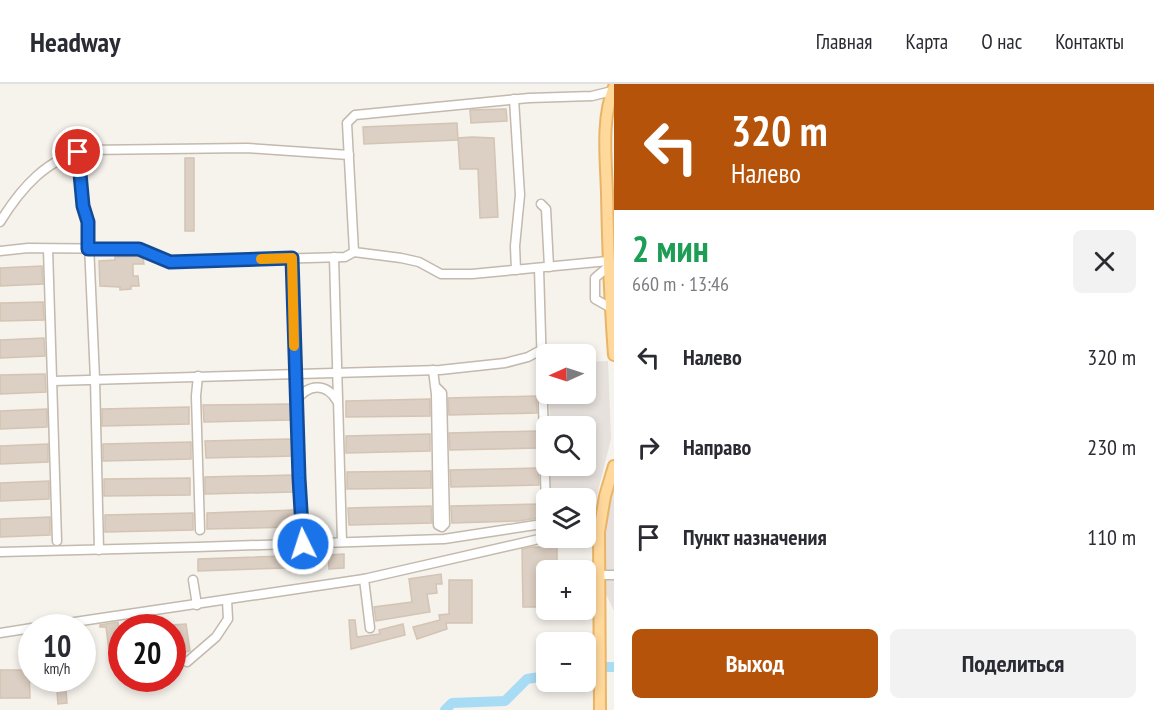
<!DOCTYPE html>
<html lang="ru">
<meta charset="utf-8">
<style>
body{margin:0;font-family:"PT Sans Narrow",sans-serif;background:#f2f2f3;color:#2b2b33;height:100vh;display:flex;flex-direction:column;font-size:22px;white-space:nowrap}
*{box-sizing:border-box;margin:0}
p{font-size:20px;color:#7c7c81}
.icon{flex:none;width:33px;height:33px;fill:none;stroke:currentColor;stroke-width:2;stroke-linecap:round;stroke-linejoin:round}
.map{position:relative;flex:1;overflow:hidden}
.drawer{display:flex;flex-direction:column;background:#fff;width:540px}
.drawer>*{flex:none}
.hud{background:#b45309;color:#fff;overflow:hidden}
.needle{width:39px;rotate:267deg}
.controls{position:absolute;left:536px;top:260px;display:grid;gap:12px}
.controls a{display:grid;place-items:center;width:60px;height:60px;border-radius:9px;background:#fff;box-shadow:0 3px 9px #0003;font-size:30px}
.speed{position:absolute;left:18px;top:530px;display:flex;gap:12px;font-size:30px;font-weight:700;text-align:center}
.speed>*{display:grid;place-content:center;width:78px;height:78px;border-radius:50%;background:#fff;box-shadow:0 3px 9px #0003;line-height:1}
.speed small{font-size:15px;font-weight:400}
.speed .limit{border:9px solid #d22;background:#fff;color:#111}
.pin{position:absolute;display:grid;place-items:center;width:51px;height:51px;color:#fff;margin:-26px;border:3px solid #fff;border-radius:50%;box-shadow:0 2px 6px #0007}
.me{position:absolute;width:66px;margin:-33px;rotate:356deg;stroke-linejoin:round;filter:drop-shadow(0 0 4px #0008)}
.turn{display:flex;align-items:center;gap:21px;height:126px;padding:0 18px;font-size:27px}
.turn .icon{width:78px;height:78px;stroke-width:2.5}
.turn b{display:block;font-size:42px;line-height:51px}
.round{display:grid;place-items:center;flex:none;width:63px;height:63px;border-radius:9px;background:#f2f2f3}
.head{display:flex;align-items:center;justify-content:space-between;height:102px;padding:0 18px}
h1{font-size:36px;font-weight:700;line-height:45px;color:#1e9e55}
.button{display:flex;gap:12px;margin-top:auto;padding:12px 18px}
.button a{flex:1;height:69px;border-radius:9px;background:#b45309;color:#fff;font-size:24px;font-weight:700;line-height:69px;text-align:center}
.button a+a{background:#f2f2f3;color:#2b2b33}
ul{padding:0;list-style:none}
li{display:flex;align-items:center;gap:18px;height:90px;padding:0 18px}
li div{flex:1}
li b{display:block;font-size:22px}
li em{font-style:normal}
header{display:flex;align-items:center;gap:36px;box-sizing:border-box;height:84px;padding:0 30px;background:#fff;border-bottom:2px solid #e1e1e2}
header strong{font-size:28px}
nav{display:flex;gap:33px;margin-inline-start:auto;font-size:21px}
main{display:flex;flex:1;min-height:0}
.map>svg:first-child{display:block}
.industrial{fill:#e6e1dd}
.lines{fill:none;stroke-linecap:round;stroke-linejoin:round}
.river{stroke:#a7dcf4;stroke-width:10}
.building{fill:#dccfc3;stroke:#d4c4b3;stroke-width:1.5}
.minor-casing{stroke:#c3b9ad;stroke-width:11}
.major-casing{stroke:#eab466;stroke-width:14}
.minor{stroke:#fff;stroke-width:8}
.major{stroke:#ffd89c;stroke-width:10}
.route-casing{stroke:#114b97;stroke-width:15}
.route{stroke:#1a73e8;stroke-width:10}
.slow{stroke:#f59e0b;stroke-width:10}
</style>
<header>
<strong>Headway</strong>
<nav><a>Главная</a><a>Карта</a><a>О нас</a><a>Контакты</a></nav>
</header>
<main>
<div class="map">
<svg width="614" height="626" viewBox="0 0 614 626">
<rect width="100%" height="100%" fill="#f6f2ec"/>
<g class="industrial">
<polygon points="608,277 611,355 589,443 585,443 585,414 551,414 551,381 585,381 585,342 550,342 549,309 585,309 585,278"/>
<polygon points="614,402 614,527 606,510 606,425"/>
</g>
<g class="lines">
<g class="river">
<polyline points="605,583 614,583"/>
<polyline points="585,587 594,585"/>
<polyline points="445,626 452,619 505,617 527,595 546,592"/>
</g>
</g>
<g class="building">
<polygon points="506,25 507,37 471,39 470,26"/>
<polygon points="457,39 458,56 364,60 363,43"/>
<polygon points="472,53 494,54 498,133 480,134 478,85 460,85 458,54"/>
<rect x="185" y="74" width="9" height="73"/>
<polygon points="139,172 143,174 144,180 133,180 133,192 138,192 139,202 131,202 131,205 120,206 120,203 100,202 99,177 115,176 115,173"/>
<polygon points="42,182 43,200 0,202 0,184"/>
<polygon points="43,218 44,236 0,237 0,219"/>
<polygon points="44,254 45,272 0,274 0,256"/>
<polygon points="45,290 46,308 0,310 0,291"/>
<polygon points="536,312 537,329 449,331 448,314"/>
<polygon points="430,315 430,332 346,333 346,317"/>
<polygon points="290,320 291,336 204,338 203,321"/>
<polygon points="189,323 189,340 102,342 102,325"/>
<polygon points="47,325 47,343 0,345 0,327"/>
<polygon points="537,347 538,364 450,366 449,349"/>
<polygon points="430,350 430,367 346,369 346,352"/>
<polygon points="291,355 292,372 206,374 205,357"/>
<polygon points="191,358 191,375 103,377 103,360"/>
<polygon points="48,360 48,378 0,380 0,362"/>
<polygon points="538,384 539,401 451,403 450,386"/>
<polygon points="431,387 431,404 347,405 347,388"/>
<polygon points="293,391 293,408 205,410 205,393"/>
<polygon points="190,394 190,411 104,412 104,395"/>
<polygon points="49,397 49,415 0,417 0,399"/>
<polygon points="539,420 540,430 538,434 518,437 452,439 451,422"/>
<polygon points="431,422 432,439 349,441 348,424"/>
<polygon points="295,426 296,443 207,445 207,429"/>
<polygon points="193,429 193,446 105,448 105,431"/>
<polygon points="50,433 50,451 0,453 0,435"/>
<polygon points="531,463 557,463 557,486 546,486 546,523 523,523 522,465"/>
<polygon points="344,470 344,484 329,485 328,471"/>
<polygon points="315,471 316,483 198,487 198,475"/>
<polygon points="441,490 442,500 436,500 437,509 427,510 430,528 376,537 374,523 412,518 409,495"/>
<polygon points="449,496 472,496 472,539 446,539 447,545 417,555 413,543 440,536 439,531 449,530"/>
<polygon points="349,536 355,536 357,553 380,550 379,546 403,540 405,551 351,565"/>
<polygon points="118,538 122,572 110,574 106,543 100,543 100,541"/>
<polygon points="186,540 190,567 172,571 172,541"/>
<polygon points="0,586 29,586 30,614 0,614"/>
<polygon points="56,594 65,594 67,619 58,620"/>
</g>
<g class="lines">
<g class="minor-casing">
<g id="minor">
<polyline points="514,15 520,111 515,162 516,186"/>
<polyline points="78,68 83,122 88,138 95,295 99,466"/>
<polyline points="541,120 546,125 549,183"/>
<path d="M0,138C21,104 47,74 87,66L247,64L349,71"/>
<polyline points="48,165 57,457"/>
<polyline points="0,167 28,164 139,165 170,178 345,173 354,168"/>
<polyline points="334,173 342,458"/>
<polyline points="292,174 299,394 303,460"/>
<polyline points="608,177 472,190 441,190 419,178 401,174 354,168 347,39 355,31 529,14 592,12 612,7"/>
<polyline points="609,182 595,194 595,215 611,224"/>
<polyline points="539,184 546,424"/>
<polyline points="433,286 436,310 438,441 442,443 445,440 442,309 435,302"/>
<polyline points="198,292 196,312 200,446"/>
<polyline points="53,297 440,286 505,279 528,273 541,266"/>
<path d="M296,317C308,300 326,298 337,317"/>
<polyline points="585,449 599,448"/>
<polyline points="0,468 197,463 444,455 542,440 546,432"/>
<polyline points="599,491 614,491"/>
<polyline points="364,495 370,544"/>
<polyline points="193,496 197,521"/>
<polyline points="41,543 364,495 539,455 555,453"/>
<polyline points="0,549 32,544"/>
<polyline points="187,578 216,553 228,535 227,516"/>
<polyline points="46,595 46,594"/>
</g>
</g>
<g class="major-casing">
<g id="major">
<path d="M614,3C601,35 606,75 607,109C608,163 610,217 614,271"/>
<polyline points="600,626 599,448 605,412 614,382"/>
</g>
</g>
<use href="#minor" class="minor"/>
<use href="#major" class="major"/>
</g>
<g class="lines">
<g class="route-casing">
<polyline id="route" points="78,68 83,122 88,138 88,165 139,165 170,178 292,174 299,394 303,460"/>
</g>
<use href="#route" class="route"/>
<polyline class="slow" points="261,175 292,174 294,262"/>
</g>
</svg>
<div class="controls">
<a><svg class="needle" viewBox="-14 -14 28 28"><path d="M0-13l5 13h-10z" fill="#e53935"/><path d="M0 13l5-13h-10z" fill="#7c7c81"/></svg></a>
<a><svg class="icon" aria-label="search" viewBox="0 0 24 24"><circle cx="10" cy="10" r="6"/><path d="M15 15l6 6"/></svg></a>
<a><svg class="icon" aria-label="layers" viewBox="0 0 24 24"><path d="M12 4l9 5-9 5-9-5zM3 14l9 5 9-5"/></svg></a>
<a>+</a>
<a>−</a>
</div>
<div class="speed"><div>10<small>km/h</small></div><div class="limit">20</div></div>
<div class="pin" style="left:78px;top:68px;background:#d93025"><svg class="icon" aria-label="arrive" viewBox="0 0 24 24"><path d="M6 21V4h12l-3 4 3 4H6"/></svg></div>
<svg class="me" style="left:303px;top:460px" viewBox="-20 -20 40 40"><circle r="17" fill="#1a73e8" stroke="#fff" stroke-width="3"/><path d="M0-11L8 9 0 5-8 9z" fill="#fff"/></svg>
</div>
<section class="drawer">
<div class="hud">
<div class="turn"><svg class="icon" aria-label="left" viewBox="0 0 24 24"><path d="M17 20v-9H6M10 6l-5 5 5 5"/></svg><div><b>320 m</b>Налево</div></div>
</div>
<div class="head"><div><h1>2 мин</h1><p>660 m · 13:46</p></div><a class="round"><svg class="icon" aria-label="close" viewBox="0 0 24 24"><path d="M6 6l12 12M18 6L6 18"/></svg></a></div>
<ul>
<li><svg class="icon" aria-label="left" viewBox="0 0 24 24"><path d="M17 20v-9H6M10 6l-5 5 5 5"/></svg><div><b>Налево</b></div><em>320 m</em></li>
<li><svg class="icon" aria-label="right" viewBox="0 0 24 24"><path d="M7 20v-9h11M14 6l5 5-5 5"/></svg><div><b>Направо</b></div><em>230 m</em></li>
<li><svg class="icon" aria-label="arrive" viewBox="0 0 24 24"><path d="M6 21V4h12l-3 4 3 4H6"/></svg><div><b>Пункт назначения</b></div><em>110 m</em></li>
</ul>
<div class="button"><a>Выход</a><a>Поделиться</a></div>
</section>
</main>
